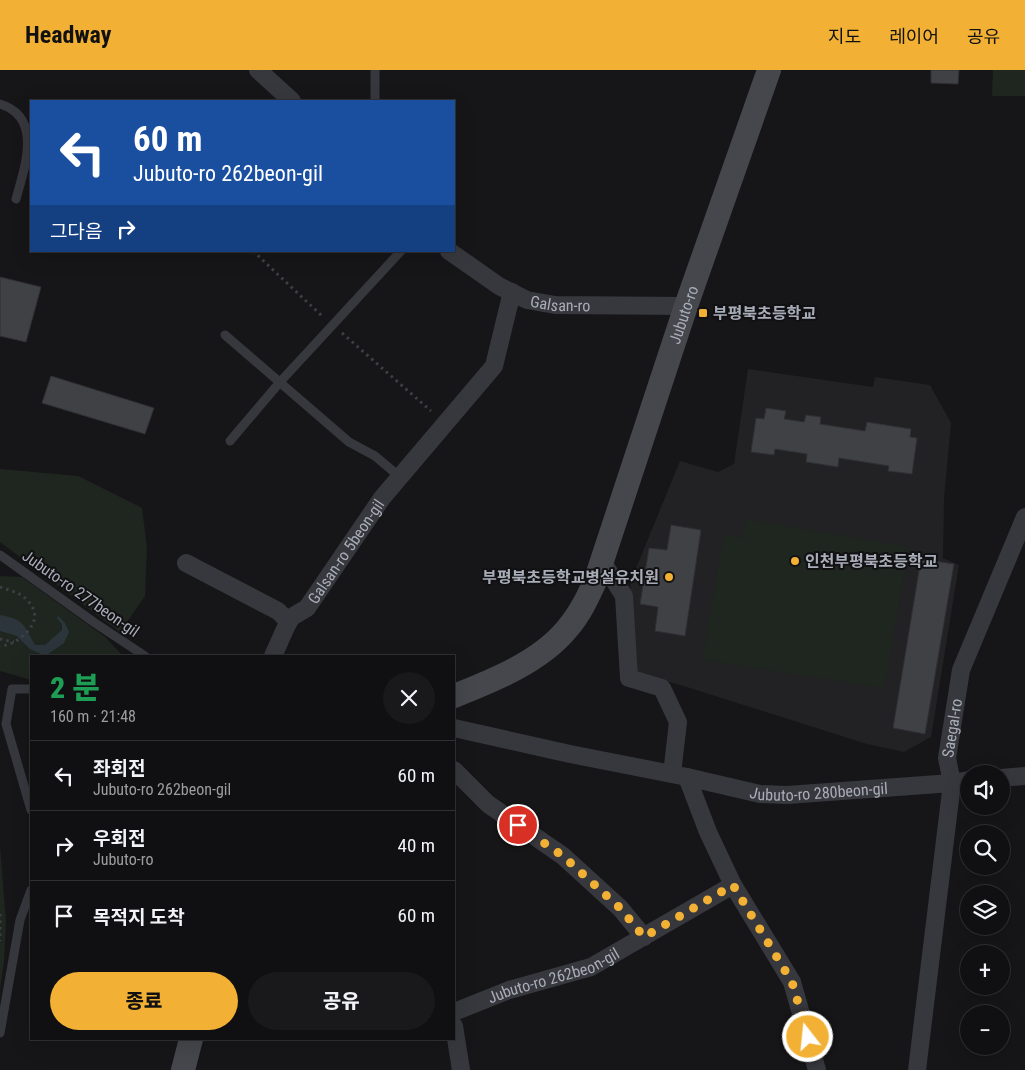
<!DOCTYPE html>
<html lang="ko">
<meta charset="utf-8">
<style>
body{margin:0;font-family:"Roboto Condensed","Noto Sans KR",sans-serif;background:#19191b;color:#f1f3f6;height:100vh;display:flex;flex-direction:column;font-size:19px;white-space:nowrap}
*{box-sizing:border-box;margin:0}
p{font-size:16px;color:#9c9d9f}
.icon{flex:none;width:28px;height:28px;fill:none;stroke:currentColor;stroke-width:2;stroke-linecap:round;stroke-linejoin:round}
.map{position:relative;flex:1;overflow:hidden}
.sheet{position:absolute;left:30px;top:585px;width:425px;height:385px;display:flex;flex-direction:column;background:#101012;border-radius:0px;box-shadow:0 5px 20px #0002,0 0 0 1px #303032}
.sheet>*{flex:none}
.top-card{position:absolute;left:30px;top:30px;width:425px;height:152px;border-radius:0px;box-shadow:0 5px 20px #0002,0 0 0 1px #303032;background:#1a4fa0;color:#fff;overflow:hidden}
.tools{position:absolute;left:960px;top:695px;display:grid;gap:10px}
.tools a{display:grid;place-items:center;width:50px;height:50px;border-radius:50%;background:#101012;box-shadow:0 5px 20px #0002,0 0 0 1px #303032;font-size:25px}
.pin{position:absolute;display:grid;place-items:center;width:42px;height:42px;color:#fff;margin:-21px;border:2px solid #fff;border-radius:50%;box-shadow:0 1px 5px #0007}
.me{position:absolute;width:55px;margin:-28px;rotate:344deg;stroke-linejoin:round;filter:drop-shadow(0 0 4px #0008)}
.turn{display:flex;align-items:center;gap:18px;height:105px;padding:0 20px;font-size:22px}
.turn .icon{width:65px;height:65px;stroke-width:2.5}
.turn b{display:block;font-size:35px;line-height:42px}
.then{display:flex;align-items:center;height:48px;padding:0 20px;background:#0003;gap:10px;font-size:19px}
.round{display:grid;place-items:center;flex:none;width:52px;height:52px;border-radius:26px;background:#19191b}
.summary{display:flex;align-items:center;justify-content:space-between;height:85px;padding:0 20px}
h1{font-size:30px;font-weight:800;line-height:38px;color:#1e9e55}
.primary-button{display:flex;gap:10px;margin-top:auto;padding:10px 20px}
.primary-button a{flex:1;height:58px;border-radius:30px;background:#f2b134;color:#111;font-size:20px;font-weight:800;line-height:58px;text-align:center}
.primary-button a+a{background:#19191b;color:#f1f3f6}
ul{padding:0;list-style:none}
li{display:flex;align-items:center;gap:15px;height:70px;padding:0 20px;border-top:1px solid #303032}
li div{flex:1}
li b{display:block;font-size:19px}
li em{font-style:normal}
header{display:flex;align-items:center;gap:30px;box-sizing:border-box;height:70px;padding:0 25px;background:#f2b134;color:#111}
header strong{font-size:24px}
nav{display:flex;gap:28px;margin-inline-start:auto;font-size:18px}
.map>svg:first-child{display:block}
.built{fill:#222225}
.green{fill:#1e261f}
.water{fill:#2c353c}
.building{fill:#404145;stroke:#303034}
.lines{fill:none;stroke-linecap:round;stroke-linejoin:round}
.path{stroke:#3d3f44;stroke-width:3;stroke-dasharray:2.5 4;stroke-linecap:butt}
.service{stroke:#37383d;stroke-width:9}
.minor{stroke:#37383d;stroke-width:18}
.secondary{stroke:#45474d;stroke-width:24}
.route{stroke:#f2b134;stroke-width:9;stroke-dasharray:0 16.2}
.poi-dot{fill:#f2b134;stroke:#111113;stroke-width:2}
.labels{text-anchor:middle;stroke-width:4;stroke-linejoin:round;paint-order:stroke}
.street-label{font-size:16px;fill:#a8adb8;stroke:#111113}
.poi-label{font-size:16px;font-weight:bold;fill:#a8adb8;stroke:#111113;text-anchor:start}
</style>
<header>
<strong>Headway</strong>
<nav><a>지도</a><a>레이어</a><a>공유</a></nav>
</header>
<div class="map">
<svg width="1025" height="1000" viewBox="0 0 1025 1000">
<rect width="100%" height="100%" fill="#161618"/>
<polygon class="built" points="748,299 873,317 875,307 930,315 951,353 944,429 943,488 959,495 931,667 904,682 867,674 687,617 635,602 630,513 680,391 718,402 734,394"/>
<g class="green">
<polygon points="993,0 1025,0 1025,26 992,26"/>
<polygon points="0,399 78,406 142,438 147,477 145,526 120,562 0,472"/>
<polygon points="746,449 909,477 884,618 702,590 724,465 743,468"/>
<polygon points="0,506 22,507 105,567 120,583 120,586 31,586 31,610 0,601"/>
<polygon points="0,776 6,852 4,892 0,919"/>
</g>
<path class="water" d="M0,545C25,549 24,556 35,575H45L62,560V554L57,548L58,546L65,553L69,562L64,573L48,584H41L30,579L17,566L0,561Z"/>
<g class="building">
<polygon points="931,0 959,0 958,14 931,13"/>
<polygon points="0,207 41,217 26,272 0,266"/>
<polygon points="51,306 154,338 145,364 42,333"/>
<polygon points="766,338 786,341 784,349 804,352 806,345 821,347 820,354 865,361 867,352 911,359 910,367 917,368 912,404 888,401 889,396 839,388 838,397 806,392 807,384 775,379 774,385 751,382 756,348 764,349"/>
<polygon points="671,455 701,460 685,566 655,561 658,537 640,534 649,478 667,480"/>
<polygon points="921,489 954,494 925,664 893,658"/>
</g>
<g class="lines">
<g class="path">
<polyline points="253,181 322,246"/>
<polyline points="342,263 431,341"/>
<path d="M0,517C6,519 13,521 19,524C22,525 25,528 28,531C38,542 36,552 27,562C19,570 12,575 0,576"/>
<polyline points="0,569 14,572"/>
<polyline points="0,844 0,871"/>
</g>
<g class="service">
<polyline points="375,0 375,31"/>
<path d="M0,34C44,47 24,99 16,129"/>
<polyline points="225,265 349,372 375,386 400,407"/>
<polyline points="230,371 280,312 401,181"/>
<polyline points="0,485 95,553 145,586"/>
<polyline points="31,619 12,619 6,654 31,740"/>
<polyline points="0,963 20,850 31,820"/>
</g>
<g class="minor">
<polyline points="258,0 292,31"/>
<path id="s1" d="M449,181L499,216L527,230L555,235L686,236"/>
<polyline points="602,491 624,526 629,608 662,618 678,652 672,704"/>
<polyline points="186,493 278,541 289,552"/>
<path id="s2" d="M273,586L290,548L307,538L382,428L494,296L512,222"/>
<path id="s3" d="M454,658L570,684L687,707L760,724L787,725L952,713L969,710"/>
<polyline points="454,700 488,734 563,786 620,838 644,867"/>
<polyline points="687,707 708,762 733,815 792,912 817,1000"/>
<polyline points="1001,708 1025,706"/>
<path id="s4" d="M454,942L509,920L591,897L733,815"/>
<polyline points="454,956 461,1000"/>
<path id="s5" d="M917,1000L952,713L947,688L961,600L1025,447"/>
</g>
<g class="secondary">
<path id="s6" d="M454,626C492,611 540,592 567,559C580,544 588,527 596,509L686,236L769,0"/>
<polyline points="183,1000 191,969"/>
</g>
</g>
<g class="lines">
<polyline class="route" points="518,755 563,786 620,838 644,867 733,815 792,912 808,967"/>
</g>
<g class="poi-dot">
<rect x="698" y="238" width="10" height="10" rx="2.5"/>
<circle cx="795" cy="491" r="5"/>
<circle cx="669" cy="507" r="5"/>
</g>
<g class="labels">
<g class="street-label">
<text dy="6" stroke="none"><textPath href="#s1" startOffset="126">Galsan-ro</textPath></text>
<text dy="6" stroke="none"><textPath href="#s6" startOffset="469">Jubuto-ro</textPath></text>
<text dy="6" stroke="none"><textPath href="#s2" startOffset="130">Galsan-ro 5beon-gil</textPath></text>
<text transform="translate(81 523) rotate(35)" y="6">Jubuto-ro 277beon-gil</text>
<text dy="6" stroke="none"><textPath href="#s5" startOffset="345">Saegal-ro</textPath></text>
<text dy="6" stroke="none"><textPath href="#s3" startOffset="372">Jubuto-ro 280beon-gil</textPath></text>
<text dy="6" stroke="none"><textPath href="#s4" startOffset="106">Jubuto-ro 262beon-gil</textPath></text>
</g>
<g class="poi-label">
<text x="713" y="249">부평북초등학교</text>
<text x="805" y="497">인천부평북초등학교</text>
<text x="659" y="513" text-anchor="end">부평북초등학교병설유치원</text>
</g>
</g>
</svg>
<div class="tools">
<a><svg class="icon" aria-label="sound" viewBox="0 0 24 24"><path d="M4 9h4l5-4v14l-5-4H4zM17 9q2 3 0 6"/></svg></a>
<a><svg class="icon" aria-label="search" viewBox="0 0 24 24"><circle cx="10" cy="10" r="6"/><path d="M15 15l6 6"/></svg></a>
<a><svg class="icon" aria-label="layers" viewBox="0 0 24 24"><path d="M12 4l9 5-9 5-9-5zM3 14l9 5 9-5"/></svg></a>
<a>+</a>
<a>−</a>
</div>
<div class="pin" style="left:518px;top:755px;background:#d93025"><svg class="icon" aria-label="arrive" viewBox="0 0 24 24"><path d="M6 21V4h12l-3 4 3 4H6"/></svg></div>
<svg class="me" style="left:808px;top:967px" viewBox="-20 -20 40 40"><circle r="17" fill="#f2b134" stroke="#fff" stroke-width="3"/><path d="M0-11L8 9 0 5-8 9z" fill="#fff"/></svg>
<div class="top-card">
<div class="turn"><svg class="icon" aria-label="left" viewBox="0 0 24 24"><path d="M17 20v-9H6M10 6l-5 5 5 5"/></svg><div><b>60 m</b>Jubuto-ro 262beon-gil</div></div>
<div class="then">그다음<svg class="icon" aria-label="right" viewBox="0 0 24 24"><path d="M7 20v-9h11M14 6l5 5-5 5"/></svg></div>
</div>
<section class="sheet">
<div class="summary"><div><h1>2 분</h1><p>160 m · 21:48</p></div><a class="round"><svg class="icon" aria-label="close" viewBox="0 0 24 24"><path d="M6 6l12 12M18 6L6 18"/></svg></a></div>
<ul>
<li><svg class="icon" aria-label="left" viewBox="0 0 24 24"><path d="M17 20v-9H6M10 6l-5 5 5 5"/></svg><div><b>좌회전</b><p>Jubuto-ro 262beon-gil</p></div><em>60 m</em></li>
<li><svg class="icon" aria-label="right" viewBox="0 0 24 24"><path d="M7 20v-9h11M14 6l5 5-5 5"/></svg><div><b>우회전</b><p>Jubuto-ro</p></div><em>40 m</em></li>
<li><svg class="icon" aria-label="arrive" viewBox="0 0 24 24"><path d="M6 21V4h12l-3 4 3 4H6"/></svg><div><b>목적지 도착</b></div><em>60 m</em></li>
</ul>
<div class="primary-button"><a>종료</a><a>공유</a></div>
</section>
</div>
